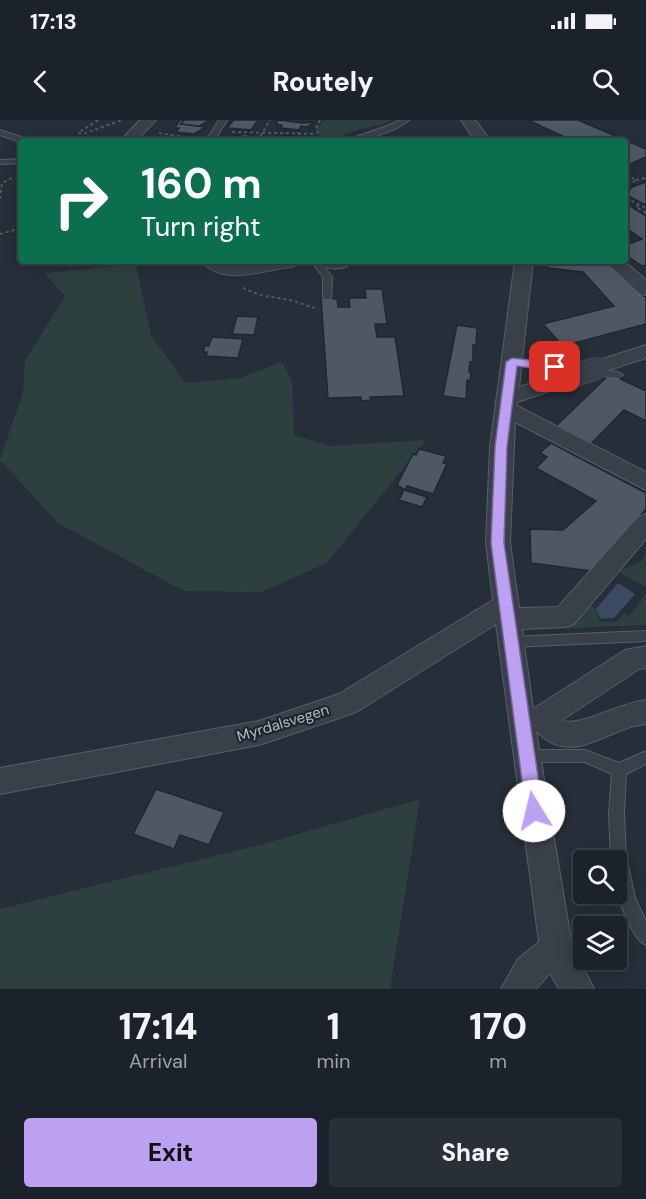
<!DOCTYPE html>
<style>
body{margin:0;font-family:"DM Sans",sans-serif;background:#292f37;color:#f1f3f6;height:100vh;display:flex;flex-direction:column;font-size:22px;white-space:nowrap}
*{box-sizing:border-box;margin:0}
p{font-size:20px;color:#a0a4a9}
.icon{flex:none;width:33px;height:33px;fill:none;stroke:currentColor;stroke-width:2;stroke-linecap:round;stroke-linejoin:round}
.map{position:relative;height:869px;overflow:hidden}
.drawer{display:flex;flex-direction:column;background:#1c222b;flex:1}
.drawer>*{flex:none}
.hud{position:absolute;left:18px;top:18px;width:610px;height:126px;border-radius:6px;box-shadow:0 3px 15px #0003,0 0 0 2px #3a3f47;background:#0b6e4f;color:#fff;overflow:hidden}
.buttons{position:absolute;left:573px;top:730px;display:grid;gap:12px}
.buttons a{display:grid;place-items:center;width:54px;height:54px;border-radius:6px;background:#1c222b;box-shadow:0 3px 15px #0003,0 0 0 2px #3a3f47;font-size:30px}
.pin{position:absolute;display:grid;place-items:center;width:51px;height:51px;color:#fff;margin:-26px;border-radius:12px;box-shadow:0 3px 9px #0006}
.me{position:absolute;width:66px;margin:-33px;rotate:351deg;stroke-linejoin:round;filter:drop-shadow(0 0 4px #0008)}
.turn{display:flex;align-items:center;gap:21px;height:126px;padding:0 24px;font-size:27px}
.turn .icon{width:78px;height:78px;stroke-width:2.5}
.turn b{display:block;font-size:42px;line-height:51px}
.eta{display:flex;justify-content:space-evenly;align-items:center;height:102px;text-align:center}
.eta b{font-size:36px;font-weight:800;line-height:42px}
.action{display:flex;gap:12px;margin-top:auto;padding:12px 24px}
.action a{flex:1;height:69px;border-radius:6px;background:#bca0f2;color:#111;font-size:24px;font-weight:800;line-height:69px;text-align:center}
.action a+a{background:#292f37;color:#f1f3f6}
.status{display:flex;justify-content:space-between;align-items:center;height:42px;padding:0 30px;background:#1c222b;direction:ltr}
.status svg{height:16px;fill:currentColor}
header{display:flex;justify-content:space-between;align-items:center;height:78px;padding:0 24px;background:#1c222b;font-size:27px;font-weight:800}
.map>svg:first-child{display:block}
.green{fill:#2e3f40}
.water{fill:#3d4b60}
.building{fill:#4e5865;stroke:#202731;stroke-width:1.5}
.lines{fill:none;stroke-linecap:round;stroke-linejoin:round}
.lane-casing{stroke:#575e68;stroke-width:2}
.street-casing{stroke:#575e68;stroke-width:2}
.path{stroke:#4d5c5e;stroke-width:2;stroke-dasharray:3 3;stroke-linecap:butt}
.lane{fill:#39404a;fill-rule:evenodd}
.street{fill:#39404a;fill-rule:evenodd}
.street-bridge-casing{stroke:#575e68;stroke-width:23;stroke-linecap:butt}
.street-bridge{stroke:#39404a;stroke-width:22}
.route{fill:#bca0f2;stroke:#7a689d;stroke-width:1.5}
.labels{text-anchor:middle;stroke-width:4.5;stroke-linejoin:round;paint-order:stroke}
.street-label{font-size:15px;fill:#b5bbc5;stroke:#1e252f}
</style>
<div class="status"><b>17:13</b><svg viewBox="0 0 49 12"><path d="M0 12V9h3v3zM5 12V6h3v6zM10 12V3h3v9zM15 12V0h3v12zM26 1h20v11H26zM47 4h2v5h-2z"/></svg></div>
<header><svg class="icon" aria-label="back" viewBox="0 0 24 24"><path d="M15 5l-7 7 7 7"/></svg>Routely<svg class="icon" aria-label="search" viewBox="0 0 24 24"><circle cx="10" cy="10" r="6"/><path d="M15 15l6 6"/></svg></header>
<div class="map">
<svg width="646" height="869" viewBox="0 0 646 869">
<rect width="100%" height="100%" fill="#262e39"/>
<g class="green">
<path d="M325,0H392C374,9 350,8 336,21L319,14L317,8Z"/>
<polygon points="136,144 151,215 185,263 240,258 282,242 292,262 294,315 329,326 426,320 327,443 261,472 184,471 58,403 0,340 23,272 25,241 65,176 44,153"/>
<polygon points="646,434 646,467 617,451 640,443"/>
<polygon points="646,474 646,505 548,509 547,504 588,484 596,489 600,502 617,501 624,493 629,496"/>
<polygon points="420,679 390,869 0,869 0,789 267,723"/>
</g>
<polygon class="water" points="618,463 635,474 614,498 601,499 596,489"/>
<g class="building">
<polygon points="180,0 184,0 181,4 206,7 194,14 176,12 179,8 175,8"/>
<polygon points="184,0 210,0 199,6 181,4"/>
<polygon points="234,0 258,0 251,10 227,8"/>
<polygon points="278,0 303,3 314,2 307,7 301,6 299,10 281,8 282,5 276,4"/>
<polygon points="528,0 578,0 646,29 646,37 626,46 626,21 573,21"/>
<polygon points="247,14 251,21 225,21 223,18"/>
<polygon points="292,15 296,21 270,21 268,18"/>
<polygon points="646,62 646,85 626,75 632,67"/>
<polygon points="626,83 646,96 646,145 642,146 626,135 626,125 642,119 626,108"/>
<polygon points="548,141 607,141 646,178 646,204 563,226 543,204 614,186 583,152 548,148"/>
<polygon points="365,169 382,169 387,204 375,204 377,217 395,217 404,276 370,277 371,280 361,281 361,277 328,278 321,178 337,179 338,187 350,187 349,178 366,178"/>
<polygon points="237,196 258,197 254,215 232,214"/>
<polygon points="457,205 477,208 476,225 473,225 473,242 470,242 469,252 471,252 470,261 467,260 466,279 443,276"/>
<polygon points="212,217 243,219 238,238 206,236 207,232 203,232 205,226 209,226"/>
<polygon points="610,254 646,271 646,301 624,290 591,324 556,306"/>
<polygon points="551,323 646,373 646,389 592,451 531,443 530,409 563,410 596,381 536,348 547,337 540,333"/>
<polygon points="419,329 446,336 443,343 447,344 433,374 407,366 405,370 397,365 413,334 416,335"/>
<polygon points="404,370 427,377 422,387 399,380"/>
<polygon points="156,669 224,692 209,725 180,715 174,729 133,714"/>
</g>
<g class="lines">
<g class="lane-casing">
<g id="lane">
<polygon points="219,0 227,0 214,21 206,21"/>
<path d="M400,0H409C393,13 364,21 344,21L390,5Z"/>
<polygon points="0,10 27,19 28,21 21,22 0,15"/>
<polygon points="21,39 21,43 0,44 0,40"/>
<polygon points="311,141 320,141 332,157 331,179 325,179 323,177 323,157"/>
<polygon points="512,239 618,252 623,255 618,258 508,244 507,242"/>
<polygon points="646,511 646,521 510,527 505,526 504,522 505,518 510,517"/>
<path d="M526,630H585L619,643L646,631V644L626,654L624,693L626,736L635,778L646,801V825C633,820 618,780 616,765C616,757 616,749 616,741H611L609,693L612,654L585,642H526L521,641L519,636L521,631Z"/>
</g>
</g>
<g class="street-casing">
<g id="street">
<polygon points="140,0 156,0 136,21 120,21"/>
<polygon points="461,0 475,0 491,21 475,21"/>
<path d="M202,141C216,141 228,145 241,145C261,144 280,141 300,141C295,148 286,147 278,149C255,153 219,164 202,141Z"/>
<path d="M311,141H349L351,143C343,152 319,149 311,141Z"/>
<path d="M515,141H533L519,267L573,250L580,251L583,256L580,261L517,282V286L646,352V370L515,302L510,423L519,488L558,487L638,397L646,394V419L574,504L565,507L522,509L533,589L625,530L646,526V548L639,549L562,600C576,609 624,581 646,580V604C607,607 573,649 536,611L572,826L594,869H559L550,853L536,869H501L518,839L539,822L496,504L358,591L348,595L259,625L0,674V648L259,601L339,574L493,480L486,423L490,327Z"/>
<polygon points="605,141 624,141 646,160 646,175 640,174"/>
<polygon points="646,225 646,238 597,254 590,253 587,248 590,243"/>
</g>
</g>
<g class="path">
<polyline points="98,0 78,13 83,14 122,0"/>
<polyline points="320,0 316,9 319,15 330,21"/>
<polyline points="232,12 316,14"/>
<polyline points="298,12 303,21"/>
<polyline points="159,13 196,19"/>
<polyline points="263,21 260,17 270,0"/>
<polyline points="626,55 636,60 626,66"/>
<polyline points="636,60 646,58"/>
<polyline points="626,78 646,88"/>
<polyline points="0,79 2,63 14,57"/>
<polyline points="639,85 636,87 646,93"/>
<polyline points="0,114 21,108"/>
<polyline points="243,168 260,175 290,180 318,189"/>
</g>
<use href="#lane" class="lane"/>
<use href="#street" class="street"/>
<g class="street-bridge-casing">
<polyline id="street-bridge" points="573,256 597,248"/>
</g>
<use href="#street-bridge" class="street-bridge"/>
</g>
<polygon class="route" points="512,238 555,243 560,247 555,251 517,246 507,327 504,423 543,691 540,697 534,699 529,697 526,691 491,423 495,327 506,242"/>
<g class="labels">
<g class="street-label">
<text transform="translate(283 603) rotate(-17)" y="5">Myrdalsvegen</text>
</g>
</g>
</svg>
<div class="buttons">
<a><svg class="icon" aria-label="search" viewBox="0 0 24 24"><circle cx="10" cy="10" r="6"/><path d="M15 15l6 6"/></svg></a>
<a><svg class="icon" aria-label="layers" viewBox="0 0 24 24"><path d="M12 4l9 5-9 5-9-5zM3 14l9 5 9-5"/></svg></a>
</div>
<div class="pin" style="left:555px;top:247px;background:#d93025"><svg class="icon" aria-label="arrive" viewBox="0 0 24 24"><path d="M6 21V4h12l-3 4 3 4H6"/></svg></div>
<svg class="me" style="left:534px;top:691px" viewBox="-20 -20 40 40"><circle r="19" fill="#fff"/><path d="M0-13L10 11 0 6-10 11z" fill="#bca0f2"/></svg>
<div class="hud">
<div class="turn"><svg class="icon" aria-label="right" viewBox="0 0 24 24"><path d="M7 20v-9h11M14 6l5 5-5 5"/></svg><div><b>160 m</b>Turn right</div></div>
</div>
</div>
<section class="drawer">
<div class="eta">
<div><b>17:14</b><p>Arrival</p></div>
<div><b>1</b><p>min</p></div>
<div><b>170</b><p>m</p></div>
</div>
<div class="action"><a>Exit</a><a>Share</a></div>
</section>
